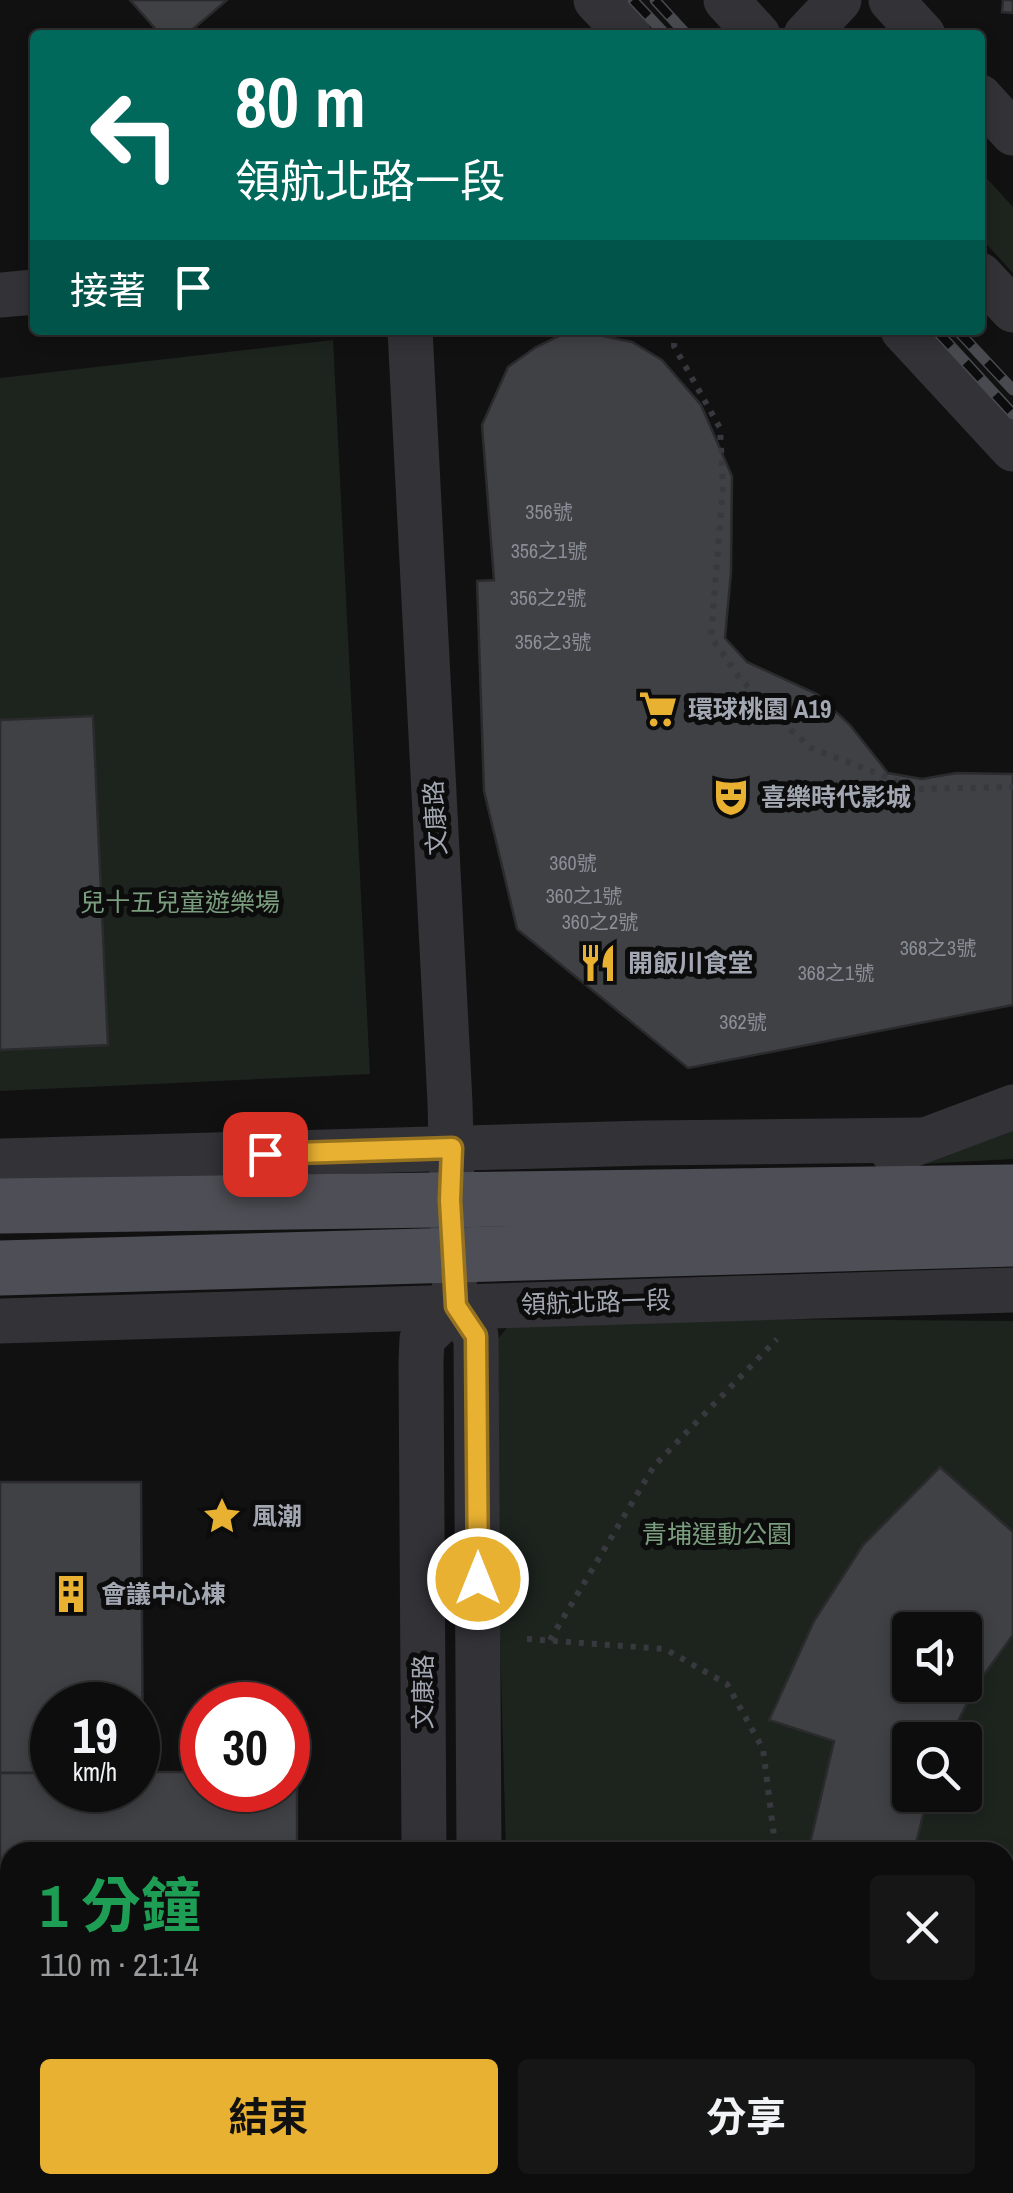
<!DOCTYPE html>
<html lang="zh-TW">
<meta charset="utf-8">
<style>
body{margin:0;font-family:"Archivo Narrow","Noto Sans TC",sans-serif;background:#161617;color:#f1f3f6;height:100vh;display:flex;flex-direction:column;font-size:38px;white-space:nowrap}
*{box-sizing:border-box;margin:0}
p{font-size:32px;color:#9a9c9e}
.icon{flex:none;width:55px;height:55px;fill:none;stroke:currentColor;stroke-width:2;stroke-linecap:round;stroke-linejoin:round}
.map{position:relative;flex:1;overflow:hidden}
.panel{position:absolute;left:0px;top:1842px;width:1015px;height:352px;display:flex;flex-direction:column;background:#0d0d0e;border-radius:30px 30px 0 0;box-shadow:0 5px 15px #0003,0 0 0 2px #2d2d2e}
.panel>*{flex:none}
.banner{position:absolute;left:30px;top:30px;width:955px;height:305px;border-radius:10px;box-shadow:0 5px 15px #0003,0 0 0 2px #2d2d2e;background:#00695c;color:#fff;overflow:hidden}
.fabs{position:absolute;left:892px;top:1612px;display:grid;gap:20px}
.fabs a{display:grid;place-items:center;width:90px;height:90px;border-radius:10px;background:#0d0d0e;box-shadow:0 5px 15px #0003,0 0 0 2px #2d2d2e;font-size:50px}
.speed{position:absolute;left:30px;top:1682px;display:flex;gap:20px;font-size:50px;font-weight:700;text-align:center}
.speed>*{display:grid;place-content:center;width:130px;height:130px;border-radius:50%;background:#0d0d0e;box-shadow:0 5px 15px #0003,0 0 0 2px #2d2d2e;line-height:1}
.speed small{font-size:25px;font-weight:400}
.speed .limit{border:15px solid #d22;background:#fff;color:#111}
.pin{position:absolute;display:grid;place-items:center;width:85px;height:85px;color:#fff;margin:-42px;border-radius:20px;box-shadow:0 5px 15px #0006}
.me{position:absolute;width:110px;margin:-55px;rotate:0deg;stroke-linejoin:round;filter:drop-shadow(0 0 8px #0008)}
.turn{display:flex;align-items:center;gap:35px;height:210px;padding:0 40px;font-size:45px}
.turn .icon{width:130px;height:130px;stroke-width:2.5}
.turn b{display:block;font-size:70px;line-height:85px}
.then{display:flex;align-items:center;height:95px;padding:0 40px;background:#0003;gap:20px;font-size:38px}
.round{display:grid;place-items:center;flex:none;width:105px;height:105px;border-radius:10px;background:#161617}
.head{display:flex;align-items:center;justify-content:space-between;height:170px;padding:0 40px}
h1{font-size:60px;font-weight:700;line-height:75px;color:#1e9e55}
.primary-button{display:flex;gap:20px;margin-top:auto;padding:20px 40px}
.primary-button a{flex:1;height:115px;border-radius:10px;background:#e9b132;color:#111;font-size:40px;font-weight:700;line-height:115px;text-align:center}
.primary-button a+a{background:#161617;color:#f1f3f6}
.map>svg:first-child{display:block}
.green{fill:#1d241e;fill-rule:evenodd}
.building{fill:#404145;stroke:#2b2b2e;stroke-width:2.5;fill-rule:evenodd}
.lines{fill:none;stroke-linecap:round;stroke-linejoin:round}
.path{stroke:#38393e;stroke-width:6;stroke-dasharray:5 8;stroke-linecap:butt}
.minor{stroke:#323237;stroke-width:45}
.major{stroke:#4e4f56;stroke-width:55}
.rail-casing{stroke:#494a50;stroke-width:11}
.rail{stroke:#0c0c0d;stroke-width:8;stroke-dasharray:22;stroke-linecap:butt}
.route-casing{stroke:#977320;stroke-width:25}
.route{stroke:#e9b132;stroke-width:18}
.labels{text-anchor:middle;stroke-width:10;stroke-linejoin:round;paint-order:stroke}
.number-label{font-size:20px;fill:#8a8e97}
.poi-label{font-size:25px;font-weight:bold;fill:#a2a7b2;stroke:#0c0c0d;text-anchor:start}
.street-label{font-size:25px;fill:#a2a7b2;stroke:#0c0c0d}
.park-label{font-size:25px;fill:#7a9d7d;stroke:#0c0c0d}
</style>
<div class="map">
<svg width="1013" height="2193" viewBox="0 0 1013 2193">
<rect width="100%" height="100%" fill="#111112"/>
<g class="green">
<polygon points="980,171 1013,207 1013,273 980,237"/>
<polygon points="333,340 370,1074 0,1091 0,378"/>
<polygon points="1013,1123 1013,1159 902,1165"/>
<path d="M516,1317L1013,1321V2193H516V2185H1005V1852H506L492,1346ZM910,1630H965V1685H910ZM910,1740H965V1795H910Z"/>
</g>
<g class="building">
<polygon points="130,0 227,0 186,35 161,35"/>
<polygon points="1003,0 1013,0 1013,13 1002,12"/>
<polygon points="565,333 588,333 632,342 662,360 701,405 732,476 731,572 725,638 747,662 817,694 850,725 888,773 922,779 956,773 1013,774 1013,1005 688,1068 517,929 484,791 477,581 494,580 482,425 508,367 536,347"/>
<polygon points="93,716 108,1045 0,1050 0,720"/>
<path d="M940,1467L1013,1532V1635L975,1687L949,1740H910V1795H928L914,1852H808L834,1741L769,1720L814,1621L863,1545ZM910,1630H965V1685H910Z"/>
<polygon points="0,1482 141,1482 143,1772 138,1772 138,1705 52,1705 52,1773 0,1773"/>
<polygon points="138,1772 202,1772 202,1790 288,1790 288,1772 297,1772 297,1852 10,1852 10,2185 300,2185 300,2190 0,2193 0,1773 52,1773 52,1790 138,1790"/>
<polygon points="932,2185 1002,2185 1008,2193 922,2193"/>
</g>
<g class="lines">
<g class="path">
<polyline points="675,330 674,346 720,428 723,486 711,637 739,677 774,715 811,748 918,789 1013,787"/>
<polyline points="527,1639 665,1649 727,1684 763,1749 776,1852"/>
<polyline points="550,1640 654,1466 777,1339"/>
<polyline points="854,2185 857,2193"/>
</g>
<g class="minor">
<polyline points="596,0 629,35"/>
<polyline points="726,0 758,35"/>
<polyline points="891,0 923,35"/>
<polyline points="806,35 839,0"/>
<polyline points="980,97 1013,133"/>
<polyline points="980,275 1013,310"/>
<polyline points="0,295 35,292"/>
<polyline points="410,330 450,1102 455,1306 476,1336 479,1852"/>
<polyline points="903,330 1013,449"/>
<polyline points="893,1152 1013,1107"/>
<polyline points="0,1161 647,1143 922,1140"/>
<polyline points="0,1321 1013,1290"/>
<polyline points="424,1852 421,1361 422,1339 455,1306"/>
<polyline points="425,2185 425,2193"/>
<polyline points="480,2185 480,2193"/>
</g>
<g class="major">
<polyline points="0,1206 1013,1192"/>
<polyline points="0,1268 1013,1239"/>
</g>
<g class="rail-casing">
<g id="rail">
<polyline points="633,0 666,35"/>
<polyline points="655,0 687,35"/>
<polyline points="936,330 1013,414"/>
<polyline points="957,330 1013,390"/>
</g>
</g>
<use href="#rail" class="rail"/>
</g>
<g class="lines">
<g class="route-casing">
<polyline id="route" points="265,1154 452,1148 450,1200 456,1306 476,1336 478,1579"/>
</g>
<use href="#route" class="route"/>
</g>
<defs>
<g id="supermarket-bare" transform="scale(3)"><path d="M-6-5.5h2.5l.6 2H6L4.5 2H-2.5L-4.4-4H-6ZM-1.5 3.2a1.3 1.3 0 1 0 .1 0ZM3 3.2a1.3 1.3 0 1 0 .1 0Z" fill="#e9b132" stroke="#0c0c0d" stroke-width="2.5" paint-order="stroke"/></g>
<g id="theatre-bare" transform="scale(3)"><path d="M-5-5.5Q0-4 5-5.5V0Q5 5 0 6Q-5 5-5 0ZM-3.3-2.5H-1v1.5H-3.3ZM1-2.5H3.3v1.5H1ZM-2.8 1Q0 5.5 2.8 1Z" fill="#e9b132" stroke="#0c0c0d" stroke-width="2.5" paint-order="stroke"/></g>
<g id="restaurant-bare" transform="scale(3)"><path d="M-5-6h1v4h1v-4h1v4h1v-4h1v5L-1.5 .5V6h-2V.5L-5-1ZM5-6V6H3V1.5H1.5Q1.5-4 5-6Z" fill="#e9b132" stroke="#0c0c0d" stroke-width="2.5" paint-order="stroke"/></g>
<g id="sight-bare" transform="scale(3)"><path d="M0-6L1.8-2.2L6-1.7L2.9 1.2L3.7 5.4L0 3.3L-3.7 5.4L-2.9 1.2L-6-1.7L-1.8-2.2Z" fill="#e9b132" stroke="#0c0c0d" stroke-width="2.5" paint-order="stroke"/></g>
<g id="building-bare" transform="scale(3)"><path d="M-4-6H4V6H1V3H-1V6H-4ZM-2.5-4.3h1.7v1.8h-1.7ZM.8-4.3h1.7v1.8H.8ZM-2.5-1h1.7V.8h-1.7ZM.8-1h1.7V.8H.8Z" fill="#e9b132" stroke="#0c0c0d" stroke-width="2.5" paint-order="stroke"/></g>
</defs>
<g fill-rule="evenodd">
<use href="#supermarket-bare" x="658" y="709"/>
<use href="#theatre-bare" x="731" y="797"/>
<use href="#restaurant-bare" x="598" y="963"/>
<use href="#sight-bare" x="222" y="1516"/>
<use href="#building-bare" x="71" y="1594"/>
</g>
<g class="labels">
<g class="number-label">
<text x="549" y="519">356號</text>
<text x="549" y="558">356之1號</text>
<text x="548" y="605">356之2號</text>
<text x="553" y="649">356之3號</text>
<text x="573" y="870">360號</text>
<text x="584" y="903">360之1號</text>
<text x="600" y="929">360之2號</text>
<text x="938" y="955">368之3號</text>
<text x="836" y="980">368之1號</text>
<text x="743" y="1029">362號</text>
</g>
<g class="poi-label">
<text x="688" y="718">環球桃園 A19</text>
<text x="761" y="806">喜樂時代影城</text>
<text x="628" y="972">開飯川食堂</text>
<text x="252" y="1525">風潮</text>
<text x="101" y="1603">會議中心棟</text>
</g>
<g class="street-label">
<text transform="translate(435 818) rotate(-93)" y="9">文康路</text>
<text transform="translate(596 1302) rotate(-2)" y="9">領航北路一段</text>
<text transform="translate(423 1692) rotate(-90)" y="9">文康路</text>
</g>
<g class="park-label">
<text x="180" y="911">兒十五兒童遊樂場</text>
<text x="717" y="1543">青埔運動公園</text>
</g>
</g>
</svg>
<div class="fabs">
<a><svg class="icon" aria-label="sound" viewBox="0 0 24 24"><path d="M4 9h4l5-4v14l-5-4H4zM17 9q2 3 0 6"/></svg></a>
<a><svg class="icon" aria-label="search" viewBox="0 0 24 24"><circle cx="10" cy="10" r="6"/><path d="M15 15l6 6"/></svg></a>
</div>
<div class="speed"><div>19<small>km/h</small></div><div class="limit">30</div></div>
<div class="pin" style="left:265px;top:1154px;background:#d93025"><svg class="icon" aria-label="arrive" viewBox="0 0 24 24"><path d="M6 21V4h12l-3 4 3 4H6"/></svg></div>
<svg class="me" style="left:478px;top:1579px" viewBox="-20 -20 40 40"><circle r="17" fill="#e9b132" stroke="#fff" stroke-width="3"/><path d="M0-11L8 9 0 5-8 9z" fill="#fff"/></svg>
<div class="banner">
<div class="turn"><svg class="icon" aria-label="left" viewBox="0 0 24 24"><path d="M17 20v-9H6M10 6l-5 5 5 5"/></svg><div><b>80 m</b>領航北路一段</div></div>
<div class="then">接著<svg class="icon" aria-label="arrive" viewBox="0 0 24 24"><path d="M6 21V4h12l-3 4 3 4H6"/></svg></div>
</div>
<section class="panel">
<div class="head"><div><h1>1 分鐘</h1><p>110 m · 21:14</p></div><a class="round"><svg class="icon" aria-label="close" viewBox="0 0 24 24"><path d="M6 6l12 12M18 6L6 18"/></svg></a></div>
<div class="primary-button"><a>結束</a><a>分享</a></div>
</section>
</div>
